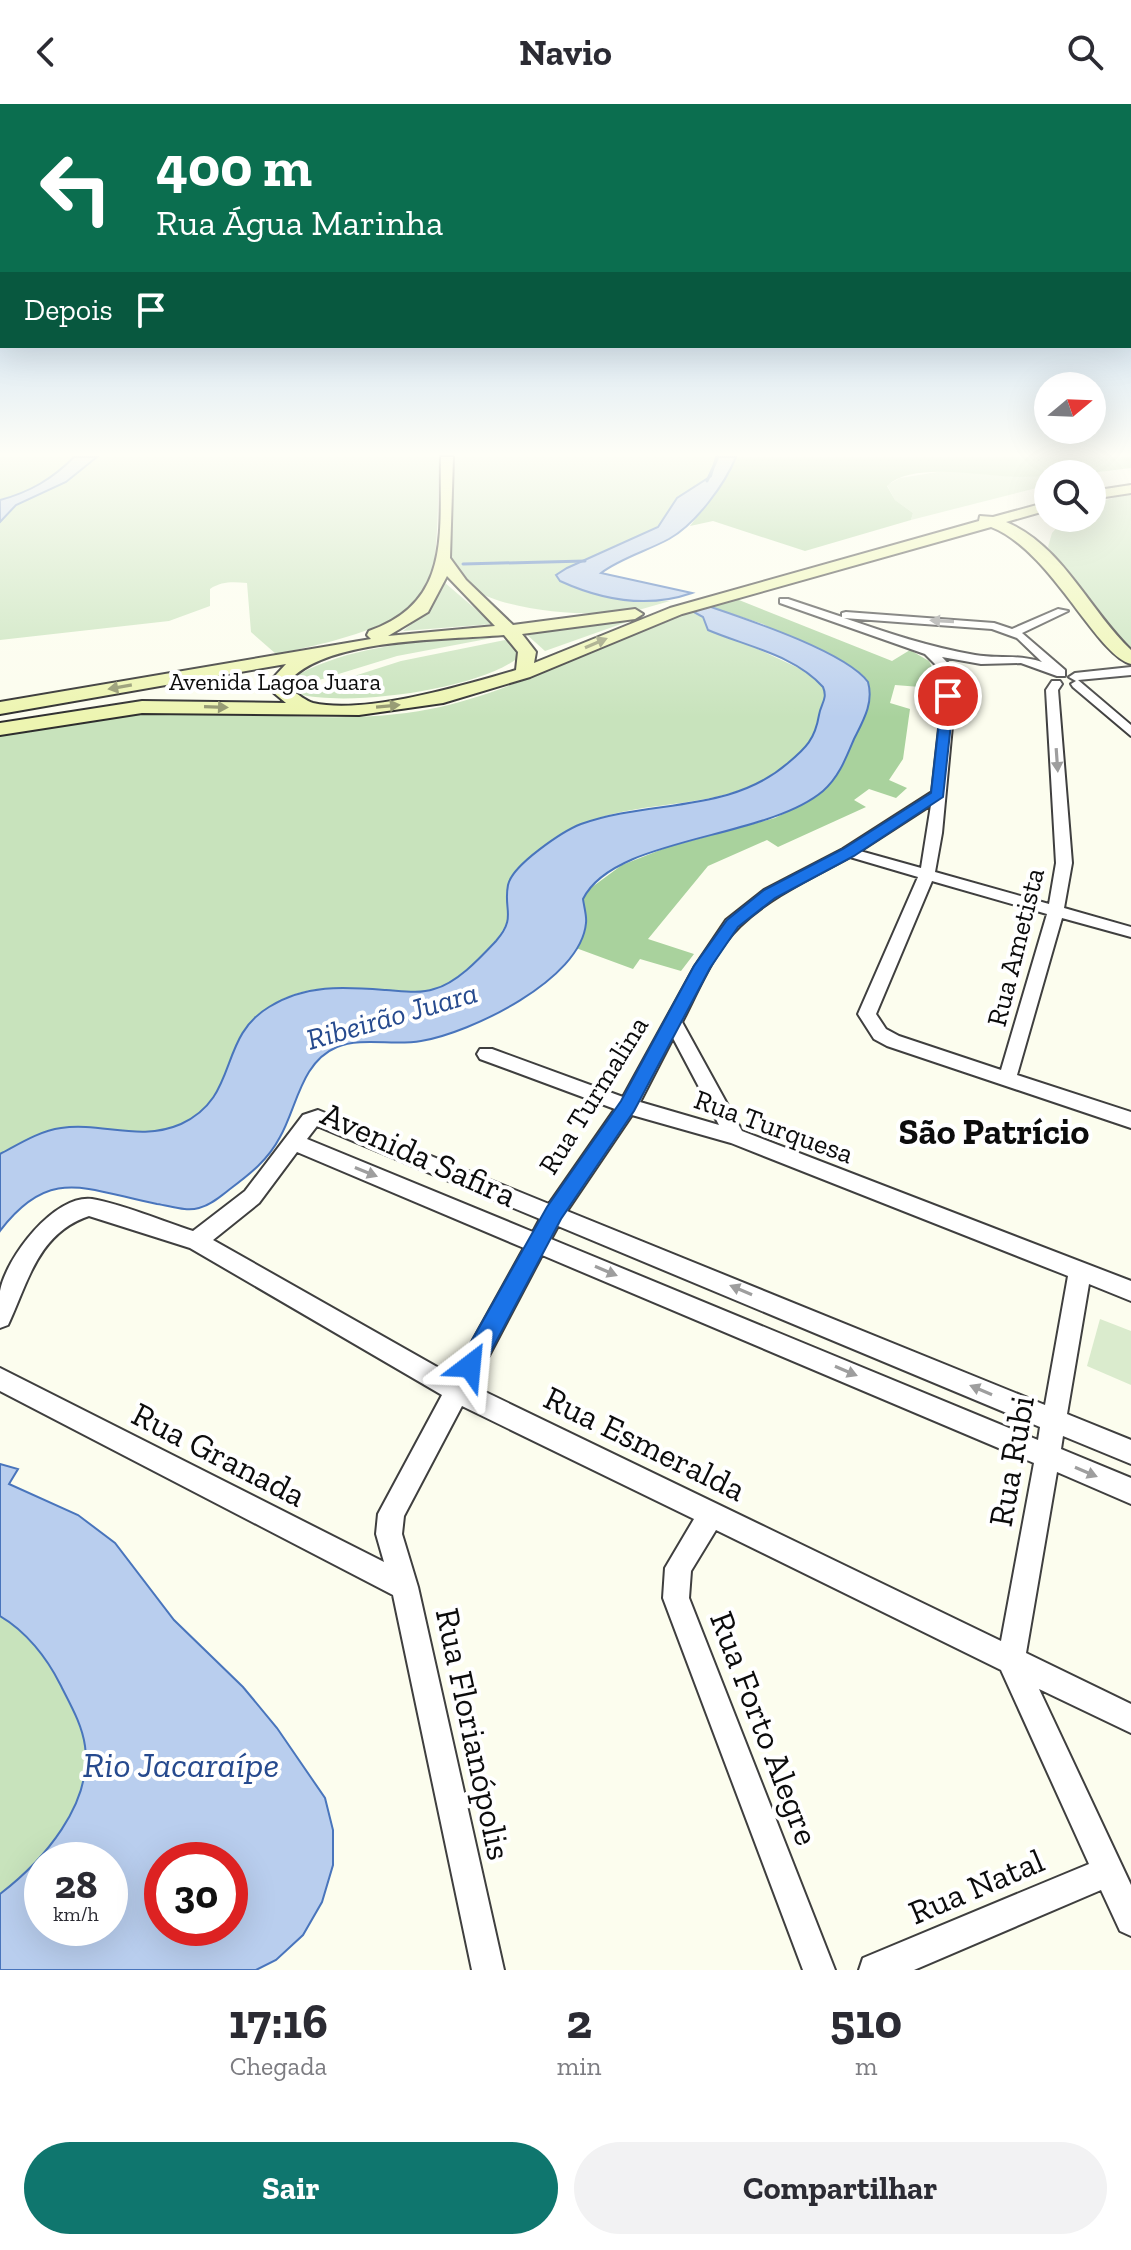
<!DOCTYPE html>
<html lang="pt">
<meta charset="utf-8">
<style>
body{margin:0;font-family:"Zilla Slab",serif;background:#f2f2f3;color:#2b2b33;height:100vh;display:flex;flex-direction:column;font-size:30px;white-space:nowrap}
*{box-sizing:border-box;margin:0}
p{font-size:26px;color:#7c7c81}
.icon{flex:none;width:44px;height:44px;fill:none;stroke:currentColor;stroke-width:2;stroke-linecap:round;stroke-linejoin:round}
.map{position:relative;height:1866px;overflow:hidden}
.sheet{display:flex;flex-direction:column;background:#fff;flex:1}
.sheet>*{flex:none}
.guide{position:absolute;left:0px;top:0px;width:1132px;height:244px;box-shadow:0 8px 32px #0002;background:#0b6e4f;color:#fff;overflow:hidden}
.needle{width:52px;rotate:71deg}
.fabs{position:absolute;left:1034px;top:268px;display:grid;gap:16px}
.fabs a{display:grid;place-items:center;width:72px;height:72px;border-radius:50%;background:#fff;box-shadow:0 8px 32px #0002;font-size:40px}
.speed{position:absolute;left:24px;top:1738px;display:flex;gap:16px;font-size:40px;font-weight:700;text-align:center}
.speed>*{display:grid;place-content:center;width:104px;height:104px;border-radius:50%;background:#fff;box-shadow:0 8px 32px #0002;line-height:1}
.speed small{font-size:20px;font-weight:400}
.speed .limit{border:12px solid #d22;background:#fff;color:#111}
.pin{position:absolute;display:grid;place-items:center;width:68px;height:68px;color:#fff;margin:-34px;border:4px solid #fff;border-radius:50%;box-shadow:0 2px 8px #0007}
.me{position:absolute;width:88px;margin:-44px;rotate:29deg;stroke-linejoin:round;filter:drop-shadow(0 0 6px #0008)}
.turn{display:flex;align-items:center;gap:28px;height:168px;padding:0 24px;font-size:36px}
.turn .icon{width:104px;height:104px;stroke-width:2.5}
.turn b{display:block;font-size:56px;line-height:68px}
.then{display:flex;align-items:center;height:76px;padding:0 24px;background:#0003;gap:16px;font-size:30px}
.eta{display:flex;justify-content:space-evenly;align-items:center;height:136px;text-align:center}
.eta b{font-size:48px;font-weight:800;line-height:56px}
.primary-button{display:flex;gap:16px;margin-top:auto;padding:16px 24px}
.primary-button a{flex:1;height:92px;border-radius:48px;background:#0f766e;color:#fff;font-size:32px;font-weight:800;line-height:92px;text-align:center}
.primary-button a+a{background:#f2f2f3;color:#2b2b33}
header{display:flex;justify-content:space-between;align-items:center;height:104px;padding:0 24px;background:#fff;font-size:36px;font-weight:800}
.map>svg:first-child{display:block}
.green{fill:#c8e3bc}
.forest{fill:#a9d29d}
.pitch{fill:#daebcd}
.water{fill:#b9ceee;stroke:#4975bc;stroke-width:2;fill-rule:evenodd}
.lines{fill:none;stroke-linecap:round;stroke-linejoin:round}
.stream{stroke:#4975bc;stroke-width:3}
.street-casing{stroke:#3f3f3f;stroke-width:4}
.secondary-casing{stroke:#2e2e2e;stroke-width:4}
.street{fill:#fff;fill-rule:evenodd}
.secondary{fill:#edf5b1;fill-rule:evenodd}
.oneway{fill:#9e9e9e}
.oneway2{fill:#93986f}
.route{fill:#1a73e8;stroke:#114b97;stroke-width:2}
.labels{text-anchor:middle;stroke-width:8;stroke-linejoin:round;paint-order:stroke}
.far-street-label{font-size:24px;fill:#0c0c0c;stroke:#fff}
.street-label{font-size:28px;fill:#0c0c0c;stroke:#fff}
.water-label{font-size:30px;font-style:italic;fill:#264a8e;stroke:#fff}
.near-street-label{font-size:34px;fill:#0c0c0c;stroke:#fff}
.district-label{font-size:36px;font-weight:bold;fill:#0c0c0c;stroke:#fff}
.near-water-label{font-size:36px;font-style:italic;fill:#264a8e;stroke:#fff}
</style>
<header><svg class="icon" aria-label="back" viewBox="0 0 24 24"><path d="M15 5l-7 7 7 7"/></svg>Navio<svg class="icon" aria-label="search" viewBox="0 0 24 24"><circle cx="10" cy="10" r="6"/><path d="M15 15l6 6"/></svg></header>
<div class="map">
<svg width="1131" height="1866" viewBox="0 0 1131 1866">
<rect width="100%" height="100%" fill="#fcfdee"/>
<g class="green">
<path d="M0,353H74C52,375 31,389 0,396Z"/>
<path d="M97,353H439C438,380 439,459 429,481C410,524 318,541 276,550L251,528L247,479C233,478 222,477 210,485V502L169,517L0,536V418L16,401L66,378Z"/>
<path d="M451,353H716L711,372L677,394L658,423L567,464L572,483L622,496L670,497C658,500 647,504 635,507C593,514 470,509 452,463C444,442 450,378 451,353Z"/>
<polygon points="950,366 1002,372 1048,372 1048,381 911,416 913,409 895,396 887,381 900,374"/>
<polygon points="1131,389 1131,545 1085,500 1048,443 1052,429 1065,415 1092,414 1092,400"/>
<polygon points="444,478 493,520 403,527 433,502"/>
<path d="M692,507L732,533L807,568L823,583C828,595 822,599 819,611C815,635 806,644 788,659C726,712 645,690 576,723C511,753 528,812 479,855C467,865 450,881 434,885C379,901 326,864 269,903C221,936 236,995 181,1020C140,1038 102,1018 61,1024C39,1027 19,1040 0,1050V630C56,620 112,608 169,608C256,607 344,622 430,605C523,587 602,534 692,507Z"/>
<polygon points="635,515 545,547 525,529"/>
<path d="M453,534H492L397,552L293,584L289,576C337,546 397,540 453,534Z"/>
<path d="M505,536L519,545L518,554C476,586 349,603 298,590L401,557Z"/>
<path d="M0,1512C26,1527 47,1554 60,1580C70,1600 82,1620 85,1642C93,1700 43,1757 0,1790Z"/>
</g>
<g class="forest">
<path d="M736,353H1131V364C1093,369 1057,372 1021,373C988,374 914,356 887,382L895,396L913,409L911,416L805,447L713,417L690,422C707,399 726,378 736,353Z"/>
<polygon points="734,494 892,557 910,546 929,557 937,573 933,584 895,581 890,599 910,605 903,655 889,676 907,684 896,694 869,685 854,696 866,703 778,743 767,736 708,762 648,835 694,850 681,867 640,855 633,865 576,844 583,831 583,795 588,786 622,761 668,743 775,714 803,700 869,599 868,578 763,520 705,501"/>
</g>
<polygon class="pitch" points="1100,1215 1131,1227 1131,1281 1087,1262"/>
<g class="water">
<path d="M74,353H97L66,378L16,401L0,418V396C30,388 52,375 74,353Z"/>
<path d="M716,353H736C725,380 696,420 669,435C647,447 621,454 601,469L692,489C649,504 606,498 560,477L556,471L567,464L658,423L677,394L711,372Z"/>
<path d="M705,501C743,514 845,547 868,578C874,599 863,617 854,635C846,654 839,673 823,687C765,736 614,732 583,795C584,803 587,812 586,819C581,876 470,929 421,937C394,942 362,933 337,943C301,958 297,1003 280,1033C268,1056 250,1070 230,1085C221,1092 211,1101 199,1104C186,1108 171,1102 157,1100C86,1086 50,1061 0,1127V1050C19,1040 39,1027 61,1024C102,1018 140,1038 181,1020C240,993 217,934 269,903C306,880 344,883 386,886C402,887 419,890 434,885C457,879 480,854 496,837C517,813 503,806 508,781C512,761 563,727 581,720C650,695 729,710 788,659C806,644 815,635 819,611C821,599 828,595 823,583C795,551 745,542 708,526L703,513L692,507Z"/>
<path d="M0,1360L18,1365L9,1380L78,1411L115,1439L174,1516L243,1583L277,1624L325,1694L333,1726V1761L322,1798L303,1831L276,1856L256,1866H0V1790C43,1757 93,1700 85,1642C82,1620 70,1600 60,1580C47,1554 26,1527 0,1512ZM42,1756H110V1824H42ZM162,1756H230V1824H162Z"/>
</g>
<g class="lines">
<g class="stream">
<polyline points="707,377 718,353"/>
<polyline points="463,460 585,457"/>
</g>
<g class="street-casing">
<g id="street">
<path d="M780,495H788L842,513V509L846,508L994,519L1012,525L1058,505L1068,507L1022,529L1065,566V572H1057L1021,559L981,560L942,553L957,569L942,729L935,768L1049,800L1056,759L1046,586L1052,577H1060L1062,580L1058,586L1072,759L1064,804L1131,823V833L1062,814L1017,971L1131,1008V1024L887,942L874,935L858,910L918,773L850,753C812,774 771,792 740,822C714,847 698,887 682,918L742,1027L1131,1177V1197L1089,1180L1067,1310L1131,1336V1360L1063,1332L1061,1345L1131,1374V1400L1057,1368L1026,1549L1131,1600V1629L1039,1585L1131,1781V1832L1120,1827L1101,1786L914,1866H859L863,1854L1089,1760L1001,1566L716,1426L691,1467L689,1494L835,1866H803L663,1494L665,1464L694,1415L462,1302L404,1412L402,1430L418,1483L504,1866H472L393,1491L0,1287V1264L384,1458L376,1430L378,1410L442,1291L190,1144L89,1112C38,1129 28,1178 8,1221L0,1224C0,1212 0,1198 0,1187C6,1154 54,1090 92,1095C119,1099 165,1118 193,1127L245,1087L303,1011L318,1006L549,1100L615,1005L480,955L477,950L480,945H492L623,993L695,862L726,816L764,786L843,745L932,688L945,570L925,550L780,499ZM844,514L992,525L1017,534L1042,558C1019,550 998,555 975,551C929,543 888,529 844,514ZM931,701L921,764L860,747ZM932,777L1047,810L1001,966L899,932L886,925L876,910ZM673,934L719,1021L640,998ZM632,1011L731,1039L1068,1172L1045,1301L567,1107ZM317,1022L540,1115L533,1128L307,1035ZM297,1048L524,1144L453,1272L213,1136L259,1099ZM558,1122L1040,1323L1038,1336L551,1135ZM542,1151L1034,1359L1001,1537L473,1282Z"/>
<polygon points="1131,563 1131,571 1078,576 1131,621 1131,632 1073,583 1071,580 1076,577 1069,573 1075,569"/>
</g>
</g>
<g class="secondary-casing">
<g id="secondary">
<path d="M441,353H453L450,454L466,476L513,521L635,505L643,510L635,515L522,530L536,548L534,559L670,504L979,417L980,412L993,413L1048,398V406L1006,418C1062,441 1089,506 1131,546V560C1096,551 1051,446 991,423L682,510L530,573L443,599L359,611L142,609L0,631V619L142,597L286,599L274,589L273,574L286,560L0,610V598L371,535L367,531L369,527C453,498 439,427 441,353ZM447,472L495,522L388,532L428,508ZM504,531L518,548L516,566C465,581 365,611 313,599C306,597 298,590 292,587L291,575C331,534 445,536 504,531Z"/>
<polygon points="1131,381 1131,389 1092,395 1092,387"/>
</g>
</g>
<use href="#street" class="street"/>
<use href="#secondary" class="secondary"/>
</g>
<defs><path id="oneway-solid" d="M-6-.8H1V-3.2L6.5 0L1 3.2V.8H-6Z" transform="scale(2)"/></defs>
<g class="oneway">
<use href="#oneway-solid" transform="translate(942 517) rotate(-177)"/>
<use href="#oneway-solid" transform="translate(1057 656) rotate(86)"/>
<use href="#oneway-solid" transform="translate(366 1068) rotate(22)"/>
<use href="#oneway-solid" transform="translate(606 1167) rotate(23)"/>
<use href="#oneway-solid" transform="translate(741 1186) rotate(-157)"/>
<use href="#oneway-solid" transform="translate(846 1267) rotate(23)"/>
<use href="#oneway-solid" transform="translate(981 1286) rotate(-157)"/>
<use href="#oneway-solid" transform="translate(1086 1368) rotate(23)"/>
</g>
<g class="oneway2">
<use href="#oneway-solid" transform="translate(596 539) rotate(-23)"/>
<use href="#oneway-solid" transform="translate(120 583) rotate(170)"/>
<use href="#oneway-solid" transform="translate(388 602) rotate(-5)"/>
<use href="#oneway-solid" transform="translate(216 603) rotate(2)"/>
</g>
<linearGradient id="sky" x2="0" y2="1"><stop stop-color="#95beea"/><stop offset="0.57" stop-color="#fefef7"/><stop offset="1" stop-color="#fefef7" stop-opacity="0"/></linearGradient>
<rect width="1131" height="614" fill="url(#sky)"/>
<polygon class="route" points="948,589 954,592 943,693 854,752 775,794 738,823 710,864 634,1007 561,1115 479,1270 470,1273 462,1270 459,1262 462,1254 547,1103 621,997 694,862 727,816 764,786 843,745 931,689 942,592"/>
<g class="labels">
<g class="far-street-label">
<text x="275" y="586">Avenida Lagoa Juara</text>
</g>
<g class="street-label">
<text transform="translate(1015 843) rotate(-76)" y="10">Rua Ametista</text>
<text transform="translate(593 991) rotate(-58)" y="10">Rua Turmalina</text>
<text transform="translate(774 1022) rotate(20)" y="10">Rua Turquesa</text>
</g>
<g class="water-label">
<text transform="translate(392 912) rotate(-16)" y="10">Ribeirão Juara</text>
</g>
<g class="near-street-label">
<text transform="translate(419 1050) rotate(24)" y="12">Avenida Safira</text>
<text transform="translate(645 1339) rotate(26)" y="12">Rua Esmeralda</text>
<text transform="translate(219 1350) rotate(27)" y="12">Rua Granada</text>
<text transform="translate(1011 1357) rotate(-80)" y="12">Rua Rubi</text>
<text transform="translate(765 1624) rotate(69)" y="12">Rua Forto Alegre</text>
<text transform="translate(474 1630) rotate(78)" y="12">Rua Florianópolis</text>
<text transform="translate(976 1782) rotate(-23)" y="12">Rua Natal</text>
</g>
<g class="district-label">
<text x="994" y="1040">São Patrício</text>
</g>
<g class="near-water-label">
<text x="181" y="1673">Rio Jacaraípe</text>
</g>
</g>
</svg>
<div class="fabs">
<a><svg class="needle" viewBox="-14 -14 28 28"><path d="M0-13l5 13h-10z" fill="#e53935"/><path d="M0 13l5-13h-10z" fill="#7c7c81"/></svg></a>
<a><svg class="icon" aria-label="search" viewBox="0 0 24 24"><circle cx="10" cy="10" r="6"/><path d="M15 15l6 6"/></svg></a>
</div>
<div class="speed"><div>28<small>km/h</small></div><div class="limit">30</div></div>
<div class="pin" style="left:948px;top:592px;background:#d93025"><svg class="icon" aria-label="arrive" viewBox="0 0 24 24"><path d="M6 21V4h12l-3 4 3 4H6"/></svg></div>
<svg class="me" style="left:470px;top:1262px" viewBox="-20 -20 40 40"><path d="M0-17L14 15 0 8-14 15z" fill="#1a73e8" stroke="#fff" stroke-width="4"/></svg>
<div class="guide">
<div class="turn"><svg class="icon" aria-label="left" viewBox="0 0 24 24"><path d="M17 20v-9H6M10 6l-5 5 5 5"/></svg><div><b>400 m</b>Rua Água Marinha</div></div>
<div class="then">Depois<svg class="icon" aria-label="arrive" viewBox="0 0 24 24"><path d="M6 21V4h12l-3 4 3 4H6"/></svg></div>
</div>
</div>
<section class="sheet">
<div class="eta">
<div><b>17:16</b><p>Chegada</p></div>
<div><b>2</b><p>min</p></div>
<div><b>510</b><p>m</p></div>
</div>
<div class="primary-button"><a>Sair</a><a>Compartilhar</a></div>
</section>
